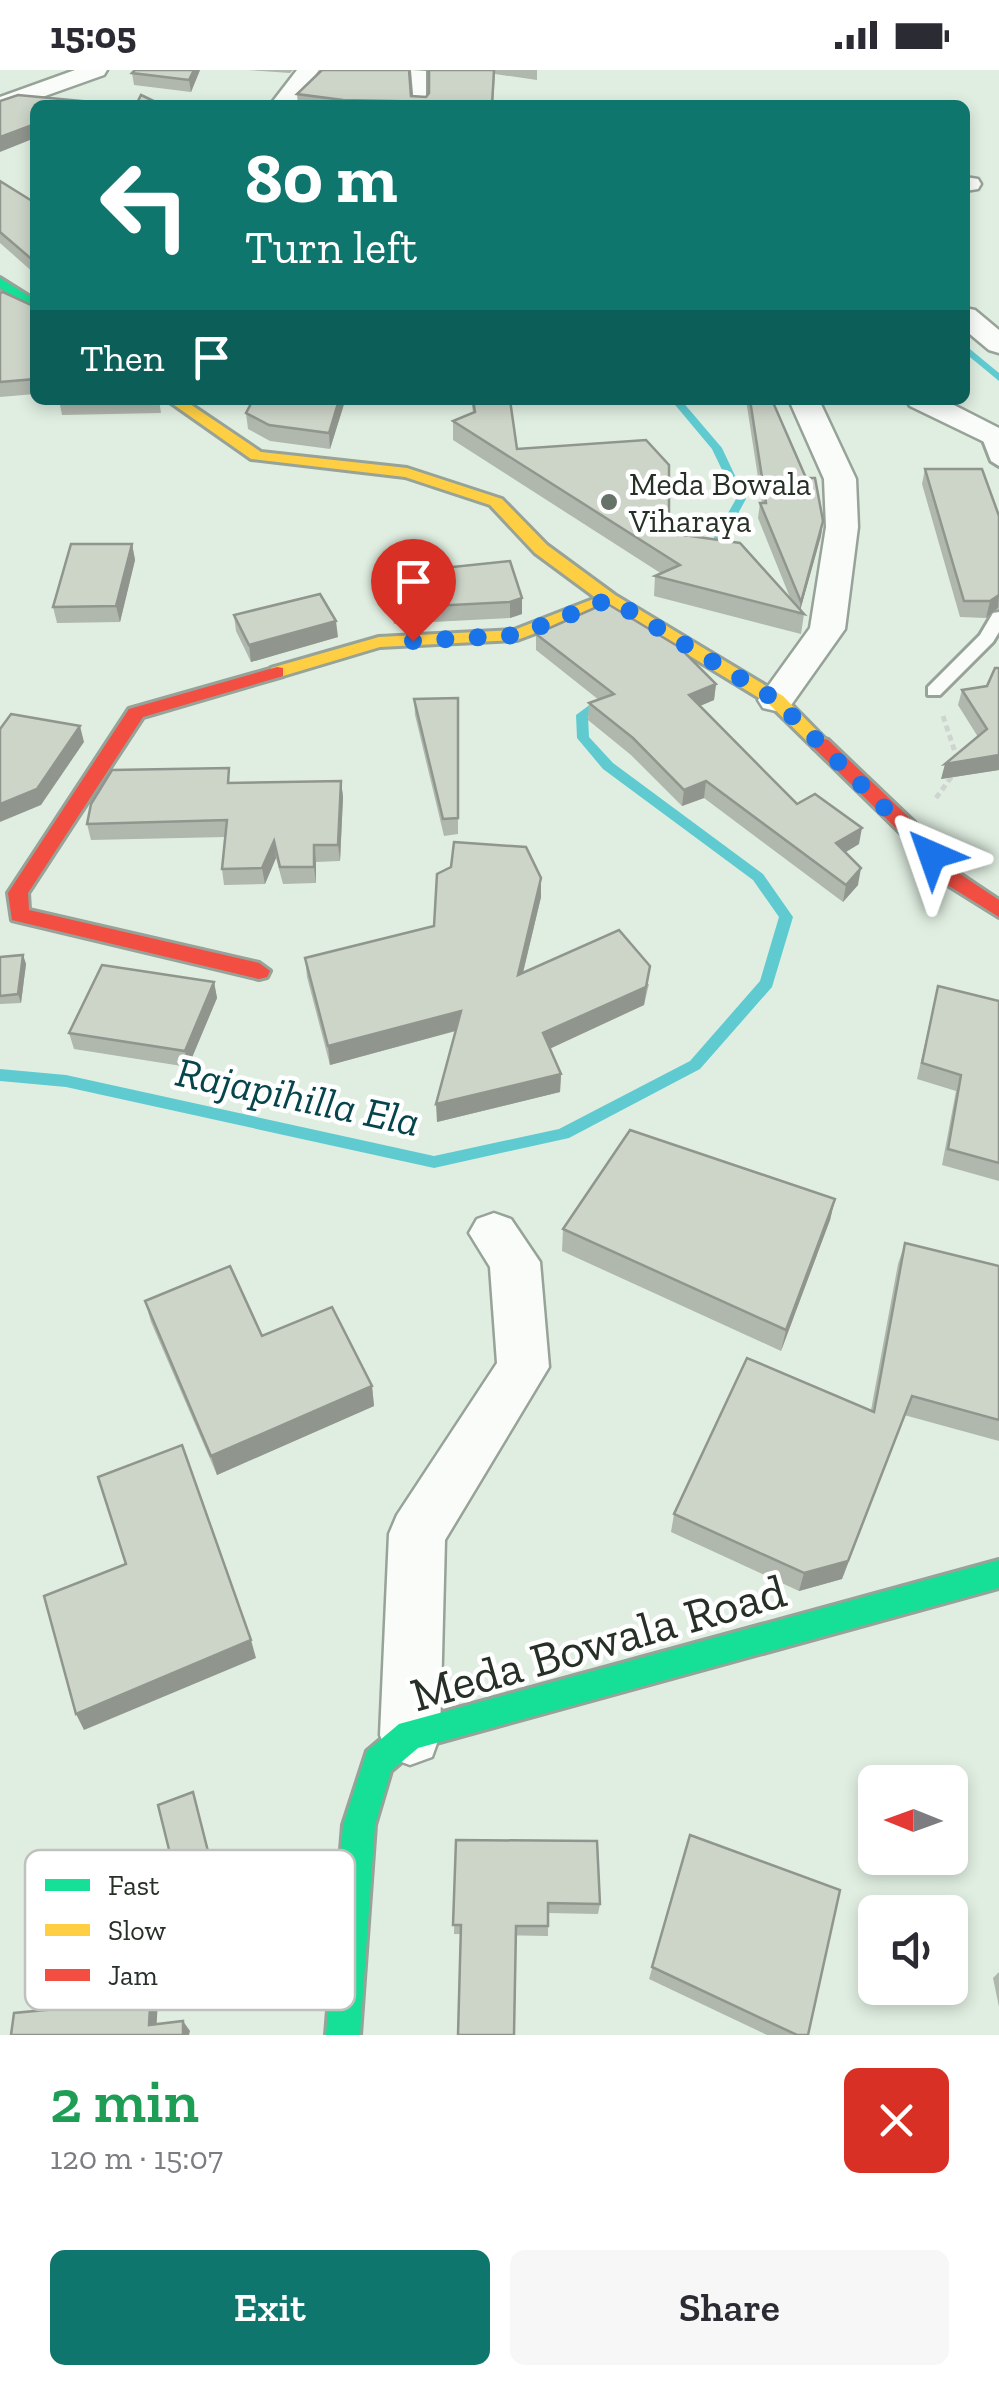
<!DOCTYPE html>
<meta charset="utf-8">
<style>
body{margin:0;font-family:"Zilla Slab",serif;background:#f7f7f7;color:#2b2b33;height:100vh;display:flex;flex-direction:column;font-size:38px;white-space:nowrap}
*{box-sizing:border-box;margin:0}
p{font-size:32px;color:#7c7c81}
.icon{flex:none;width:55px;height:55px;fill:none;stroke:currentColor;stroke-width:2;stroke-linecap:round;stroke-linejoin:round}
.map{position:relative;height:1965px;overflow:hidden}
.sheet{display:flex;flex-direction:column;background:#fff;flex:1}
.sheet>*{flex:none}
.banner{position:absolute;left:30px;top:30px;width:940px;height:305px;border-radius:15px;box-shadow:0 5px 15px #0003;background:#0f766e;color:#fff;overflow:hidden}
.needle{width:65px;rotate:271deg}
.buttons{position:absolute;left:858px;top:1695px;display:grid;gap:20px}
.buttons a{display:grid;place-items:center;width:110px;height:110px;border-radius:15px;background:#fff;box-shadow:0 5px 15px #0003;font-size:50px}
.pin{position:absolute;display:grid;place-items:center;width:85px;height:85px;color:#fff;margin:-102px -42px;border-radius:50% 50% 50% 0;rotate:-45deg;box-shadow:0 0 10px #0007}
.pin .icon{rotate:45deg}
.me{position:absolute;width:110px;margin:-55px;rotate:317deg;stroke-linejoin:round;filter:drop-shadow(0 0 8px #0008)}
.turn{display:flex;align-items:center;gap:35px;height:210px;padding:0 50px;font-size:45px}
.turn .icon{width:130px;height:130px;stroke-width:2.5}
.turn b{display:block;font-size:70px;line-height:85px}
.then{display:flex;align-items:center;height:95px;padding:0 50px;background:#0003;gap:20px;font-size:38px}
.round{display:grid;place-items:center;flex:none;width:105px;height:105px;border-radius:15px;background:#f7f7f7}
.overview{display:flex;align-items:center;justify-content:space-between;height:170px;padding:0 50px}
h1{font-size:60px;font-weight:600;line-height:75px;color:#1e9e55}
.action{display:flex;gap:20px;margin-top:auto;padding:20px 50px}
.action a{flex:1;height:115px;border-radius:15px;background:#0f766e;color:#fff;font-size:40px;font-weight:600;line-height:115px;text-align:center}
.action a+a{background:#f7f7f7;color:#2b2b33}
.status{display:flex;justify-content:space-between;align-items:center;height:70px;padding:0 50px;background:#fff;direction:ltr}
.status svg{height:28px;fill:currentColor}
.map>svg:first-child{display:block}
.lines{fill:none;stroke-linecap:round;stroke-linejoin:round}
.stream{fill:#5fcbd1;fill-rule:evenodd}
.lane-casing{stroke:#97a298;stroke-width:6}
.street-casing{stroke:#97a298;stroke-width:5}
.fast-casing{stroke:#97a298;stroke-width:6}
.slow-casing{stroke:#97a298;stroke-width:6}
.jam-casing{stroke:#97a298;stroke-width:6}
.path{stroke:#d0d4d0;stroke-width:5;stroke-dasharray:6 4;stroke-linecap:butt}
.lane{fill:#fafcfa;fill-rule:evenodd}
.street{fill:#fafcfa;fill-rule:evenodd}
.fast{fill:#16e098;fill-rule:evenodd}
.slow{fill:#ffcf43;fill-rule:evenodd}
.jam{fill:#f24e42;fill-rule:evenodd}
.wall{fill:#b0b7ad}
.shaded-wall{fill:#90958d}
.building{fill:#cdd5c9;stroke:#90958d;stroke-width:2.5}
.route{stroke:#1a73e8;stroke-width:18;stroke-dasharray:0 32.4}
.poi-dot{fill:#677268;stroke:#fff;stroke-width:4}
.labels{text-anchor:middle;stroke-width:9;stroke-linejoin:round;paint-order:stroke}
.far-poi-label{font-size:32px;fill:#263027;stroke:#fff;text-anchor:start}
.water-label{font-size:42px;font-style:italic;fill:#05454b;stroke:#fff}
.near-street-label{font-size:48px;fill:#263027;stroke:#fff}
.key{fill:#fff;stroke:#bec1be;stroke-width:2.5}
.key-label{font-size:28px;fill:#263027}
</style>
<div class="status"><b>15:05</b><svg viewBox="0 0 49 12"><path d="M0 12V9h3v3zM5 12V6h3v6zM10 12V3h3v9zM15 12V0h3v12zM26 1h20v11H26zM47 4h2v5h-2z"/></svg></div>
<div class="map">
<svg width="999" height="1965" viewBox="0 0 999 1965">
<rect width="100%" height="100%" fill="#e0eee1"/>
<g class="lines">
<g class="stream">
<polygon points="965,275 999,303 999,311 965,283"/>
<polygon points="671,330 681,330 722,378 746,429 713,489 705,489 703,487 736,429 712,379"/>
<polygon points="603,625 607,626 607,632 588,646 589,667 613,693 763,804 793,847 772,917 700,999 569,1068 434,1098 66,1017 0,1011 0,999 66,1005 434,1086 559,1059 690,991 760,911 779,847 753,810 603,699 577,668 576,645"/>
</g>
<g class="lane-casing">
<g id="lane">
<polygon points="411,0 426,1 426,35 414,35"/>
<polygon points="989,360 994,362 999,371 999,396 991,391 981,365"/>
<polygon points="999,542 999,562 993,572 940,625 928,625 928,617 980,565 993,543"/>
</g>
</g>
<g class="street-casing">
<g id="street">
<polygon points="75,0 107,0 104,5 0,42 0,27"/>
<polygon points="297,0 319,0 294,35 270,35"/>
<polygon points="965,107 978,109 981,114 978,119 965,121"/>
<polygon points="965,238 975,240 999,260 999,283 989,280 965,260"/>
<polygon points="789,330 819,330 856,409 858,457 845,559 789,638 776,641 763,638 758,630 810,558 826,457 824,409"/>
<polygon points="906,330 944,330 999,358 999,379 910,336"/>
<polygon points="494,1143 511,1149 540,1192 549,1297 445,1470 440,1665 432,1687 410,1695 388,1687 380,1665 389,1464 397,1445 497,1293 490,1197 469,1163 477,1149"/>
</g>
</g>
<g class="fast-casing">
<g id="fast">
<polygon points="0,208 35,230 35,240 0,218"/>
<polygon points="999,1490 999,1518 418,1678 391,1701 375,1755 360,1965 326,1965 343,1755 367,1681 399,1654"/>
</g>
</g>
<g class="slow-casing">
<polygon id="slow" points="167,330 184,330 261,382 407,398 502,429 547,475 615,525 783,626 830,674 821,680 814,678 769,634 608,536 517,570 380,577 283,606 271,606 271,598 379,567 514,560 596,528 535,483 490,435 405,407 251,389"/>
</g>
<g class="jam-casing">
<g id="jam">
<polygon points="277,597 283,598 283,606 143,647 28,823 29,840 259,893 270,901 267,907 259,909 12,850 8,823 129,639"/>
<polygon points="821,668 828,670 919,757 960,804 999,830 999,847 946,814 905,767 814,678 814,670"/>
</g>
</g>
<g class="path">
<polyline points="943,646 958,691"/>
<polyline points="936,728 955,702"/>
</g>
<use href="#lane" class="lane"/>
<use href="#street" class="street"/>
<use href="#fast" class="fast"/>
<use href="#slow" class="slow"/>
<use href="#jam" class="jam"/>
</g>
<g class="wall">
<polygon points="200,0 191,22 134,15 132,3"/>
<polygon points="248,0 293,0 290,3"/>
<polygon points="319,0 409,0 411,26 426,27 429,23 429,0 537,0 537,10 495,4 493,35 298,35 297,24 319,2"/>
<polygon points="0,111 32,131 35,130 35,204 0,173"/>
<polygon points="0,223 31,235 35,232 35,324 0,327"/>
<polygon points="59,330 159,330 161,343 62,345"/>
<polygon points="253,330 345,330 345,331 330,379 270,371 248,359 246,343"/>
<polygon points="471,330 510,330 517,379 791,530 758,448 760,433 762,433 746,330 772,330 823,451 821,466 800,540 804,544 801,564 654,526 655,506 662,504 453,370 453,351 473,342"/>
<polygon points="925,399 999,446 999,540 998,538 986,548 960,547 922,414"/>
<polygon points="132,474 135,490 120,552 57,553 53,537"/>
<polygon points="385,504 522,528 522,544 510,548 394,554 385,521"/>
<polygon points="234,545 338,567 251,592 236,561"/>
<polygon points="536,564 716,614 714,630 700,636 797,734 859,774 845,782 858,815 843,832 704,728 682,736 631,685 588,650 589,633 599,630 536,580"/>
<polygon points="999,598 999,700 941,709 978,667 958,635 962,620 987,616"/>
<polygon points="458,628 458,764 444,766 415,645 414,629"/>
<polygon points="341,711 343,727 340,791 316,792 316,813 283,814 276,788 265,814 224,815 222,799 225,767 91,770 87,754 232,713"/>
<polygon points="541,808 541,827 523,903 649,914 644,935 550,978 561,1004 560,1022 437,1052 456,961 330,995 307,907 305,888 434,856"/>
<polygon points="23,885 26,894 21,933 0,934 0,887"/>
<polygon points="214,912 217,928 188,997 74,979 69,963"/>
<polygon points="938,916 999,957 999,1111 942,1095 956,1021 917,1009"/>
<polygon points="835,1129 830,1150 781,1281 562,1181 563,1159"/>
<polygon points="905,1173 999,1196 999,1371 904,1345 842,1509 799,1521 671,1462 674,1444 871,1340 898,1194"/>
<polygon points="145,1231 262,1266 372,1316 374,1336 217,1405 151,1252"/>
<polygon points="690,1765 808,1965 767,1965 649,1909"/>
<polygon points="456,1770 600,1834 598,1844 548,1843 548,1866 454,1864"/>
<polygon points="999,1902 999,1937 993,1908"/>
</g>
<g class="shaded-wall">
<polygon points="194,0 200,0 191,22 189,10"/>
<polygon points="35,54 35,68 0,82 0,67"/>
<polygon points="339,330 345,330 345,331 330,379 329,363"/>
<polygon points="823,451 821,466 798,548 801,532"/>
<polygon points="132,474 135,490 120,552 116,536"/>
<polygon points="999,525 998,538 986,548 990,531"/>
<polygon points="522,528 522,544 510,548 510,532"/>
<polygon points="336,551 338,567 251,592 249,575"/>
<polygon points="716,614 714,630 688,641 689,625"/>
<polygon points="80,656 84,672 41,735 0,752 0,734"/>
<polygon points="999,685 999,700 941,709 945,694"/>
<polygon points="341,711 343,727 340,791 338,775"/>
<polygon points="706,711 704,728 682,736 684,720"/>
<polygon points="862,758 859,774 833,790 836,773"/>
<polygon points="274,771 276,788 265,814 262,798"/>
<polygon points="314,775 316,792 316,813 314,797"/>
<polygon points="861,798 858,815 843,832 846,815"/>
<polygon points="541,808 541,827 518,923 518,905"/>
<polygon points="23,885 26,894 21,933 18,924"/>
<polygon points="650,896 644,935 543,982 543,963"/>
<polygon points="214,912 217,928 188,997 185,981"/>
<polygon points="461,941 462,959 330,995 328,976"/>
<polygon points="561,1004 560,1022 437,1052 436,1034"/>
<polygon points="835,1129 830,1150 781,1281 786,1260"/>
<polygon points="372,1316 374,1336 217,1405 211,1386"/>
<polygon points="912,1326 842,1509 799,1521 804,1503"/>
<polygon points="251,1570 256,1588 84,1660 76,1644"/>
<polygon points="193,1722 218,1815 183,1829 180,1824"/>
<polygon points="152,1902 159,1913 156,1965 149,1955"/>
<polygon points="183,1951 190,1961 189,1965 183,1965"/>
</g>
<g class="building">
<polygon points="135,0 194,0 189,10 132,3"/>
<polygon points="322,0 409,0 411,26 426,27 429,23 429,0 494,0 492,35 435,35 436,32 343,30 297,24"/>
<polygon points="18,25 92,32 84,35 35,35 35,54 0,67 0,31"/>
<polygon points="141,25 162,35 136,35"/>
<polygon points="0,111 32,131 35,130 35,192 0,162"/>
<polygon points="3,222 31,235 35,232 35,309 0,312 0,223"/>
<polygon points="253,330 339,330 329,363 269,355 246,343"/>
<polygon points="473,330 510,330 517,379 646,370 669,395 669,463 740,473 804,544 655,506 680,495 453,351 475,342"/>
<polygon points="750,330 772,330 806,408 815,408 823,451 801,532 760,433 766,433"/>
<polygon points="925,399 982,399 999,446 999,525 990,531 964,531"/>
<polygon points="71,474 132,474 116,536 53,537"/>
<polygon points="510,491 522,528 510,532 393,538 385,504"/>
<polygon points="320,524 336,551 249,575 234,545"/>
<polygon points="606,533 679,577 716,614 689,625 797,734 815,724 862,758 836,773 861,798 846,815 706,711 684,720 633,668 589,633 614,624 536,564"/>
<polygon points="995,598 999,598 999,685 945,694 987,659 962,620 987,616"/>
<polygon points="458,628 458,748 443,749 414,629"/>
<polygon points="11,644 80,656 37,719 0,734 0,659"/>
<polygon points="229,698 228,713 341,711 338,775 314,775 314,797 280,797 274,771 262,798 222,799 227,750 87,754 91,734 112,700"/>
<polygon points="454,772 526,777 541,808 518,905 619,860 650,896 646,917 543,963 561,1004 436,1034 461,941 328,976 305,888 434,856 437,804 451,797"/>
<polygon points="23,885 18,924 0,926 0,887"/>
<polygon points="102,895 214,912 185,981 69,963"/>
<polygon points="938,916 999,931 999,1093 948,1079 961,1005 922,993"/>
<polygon points="630,1060 835,1129 786,1260 563,1159"/>
<polygon points="905,1173 999,1196 999,1350 912,1326 848,1491 804,1503 674,1444 747,1288 874,1342"/>
<polygon points="230,1196 262,1266 332,1237 372,1316 211,1386 145,1231"/>
<polygon points="182,1375 251,1570 76,1644 44,1526 126,1494 98,1407"/>
<polygon points="193,1722 215,1809 180,1824 158,1735"/>
<polygon points="690,1765 840,1820 808,1965 797,1965 652,1897"/>
<polygon points="456,1770 597,1771 600,1834 548,1833 548,1856 516,1856 514,1965 458,1965 461,1855 453,1855"/>
<polygon points="152,1902 149,1955 183,1951 183,1965 11,1965 14,1943 66,1938 68,1908"/>
</g>
<g class="lines">
<polyline class="route" points="413,571 518,565 610,529 776,630 932,785"/>
</g>
<circle class="poi-dot" cx="609" cy="432" r="10"/>
<g class="labels">
<g class="far-poi-label">
<text x="629" y="425">Meda Bowala<tspan x="629" dy="37">Viharaya</tspan></text>
</g>
<g class="water-label">
<text transform="translate(298 1026) rotate(12)" y="15">Rajapihilla Ela</text>
</g>
<g class="near-street-label">
<text transform="translate(598 1572) rotate(-16)" y="17">Meda Bowala Road</text>
</g>
</g>
<rect x="25" y="1780" width="330" height="160" rx="15" class="key"/>
<rect x="45" y="1809" width="45" height="12" fill="#16e098"/>
<rect x="45" y="1854" width="45" height="12" fill="#ffcf43"/>
<rect x="45" y="1899" width="45" height="12" fill="#f24e42"/>
<g class="key-label">
<text x="108" y="1825">Fast</text>
<text x="108" y="1870">Slow</text>
<text x="108" y="1915">Jam</text>
</g>
</svg>
<div class="buttons">
<a><svg class="needle" viewBox="-14 -14 28 28"><path d="M0-13l5 13h-10z" fill="#e53935"/><path d="M0 13l5-13h-10z" fill="#7c7c81"/></svg></a>
<a><svg class="icon" aria-label="sound" viewBox="0 0 24 24"><path d="M4 9h4l5-4v14l-5-4H4zM17 9q2 3 0 6"/></svg></a>
</div>
<div class="pin" style="left:413px;top:571px;background:#d93025"><svg class="icon" aria-label="arrive" viewBox="0 0 24 24"><path d="M6 21V4h12l-3 4 3 4H6"/></svg></div>
<svg class="me" style="left:932px;top:785px" viewBox="-20 -20 40 40"><path d="M0-17L14 15 0 8-14 15z" fill="#1a73e8" stroke="#fff" stroke-width="4"/></svg>
<div class="banner">
<div class="turn"><svg class="icon" aria-label="left" viewBox="0 0 24 24"><path d="M17 20v-9H6M10 6l-5 5 5 5"/></svg><div><b>80 m</b>Turn left</div></div>
<div class="then">Then<svg class="icon" aria-label="arrive" viewBox="0 0 24 24"><path d="M6 21V4h12l-3 4 3 4H6"/></svg></div>
</div>
</div>
<section class="sheet">
<div class="overview"><div><h1>2 min</h1><p>120 m · 15:07</p></div><a class="round" style="background:#d93025;color:#fff"><svg class="icon" aria-label="close" viewBox="0 0 24 24"><path d="M6 6l12 12M18 6L6 18"/></svg></a></div>
<div class="action"><a>Exit</a><a>Share</a></div>
</section>
